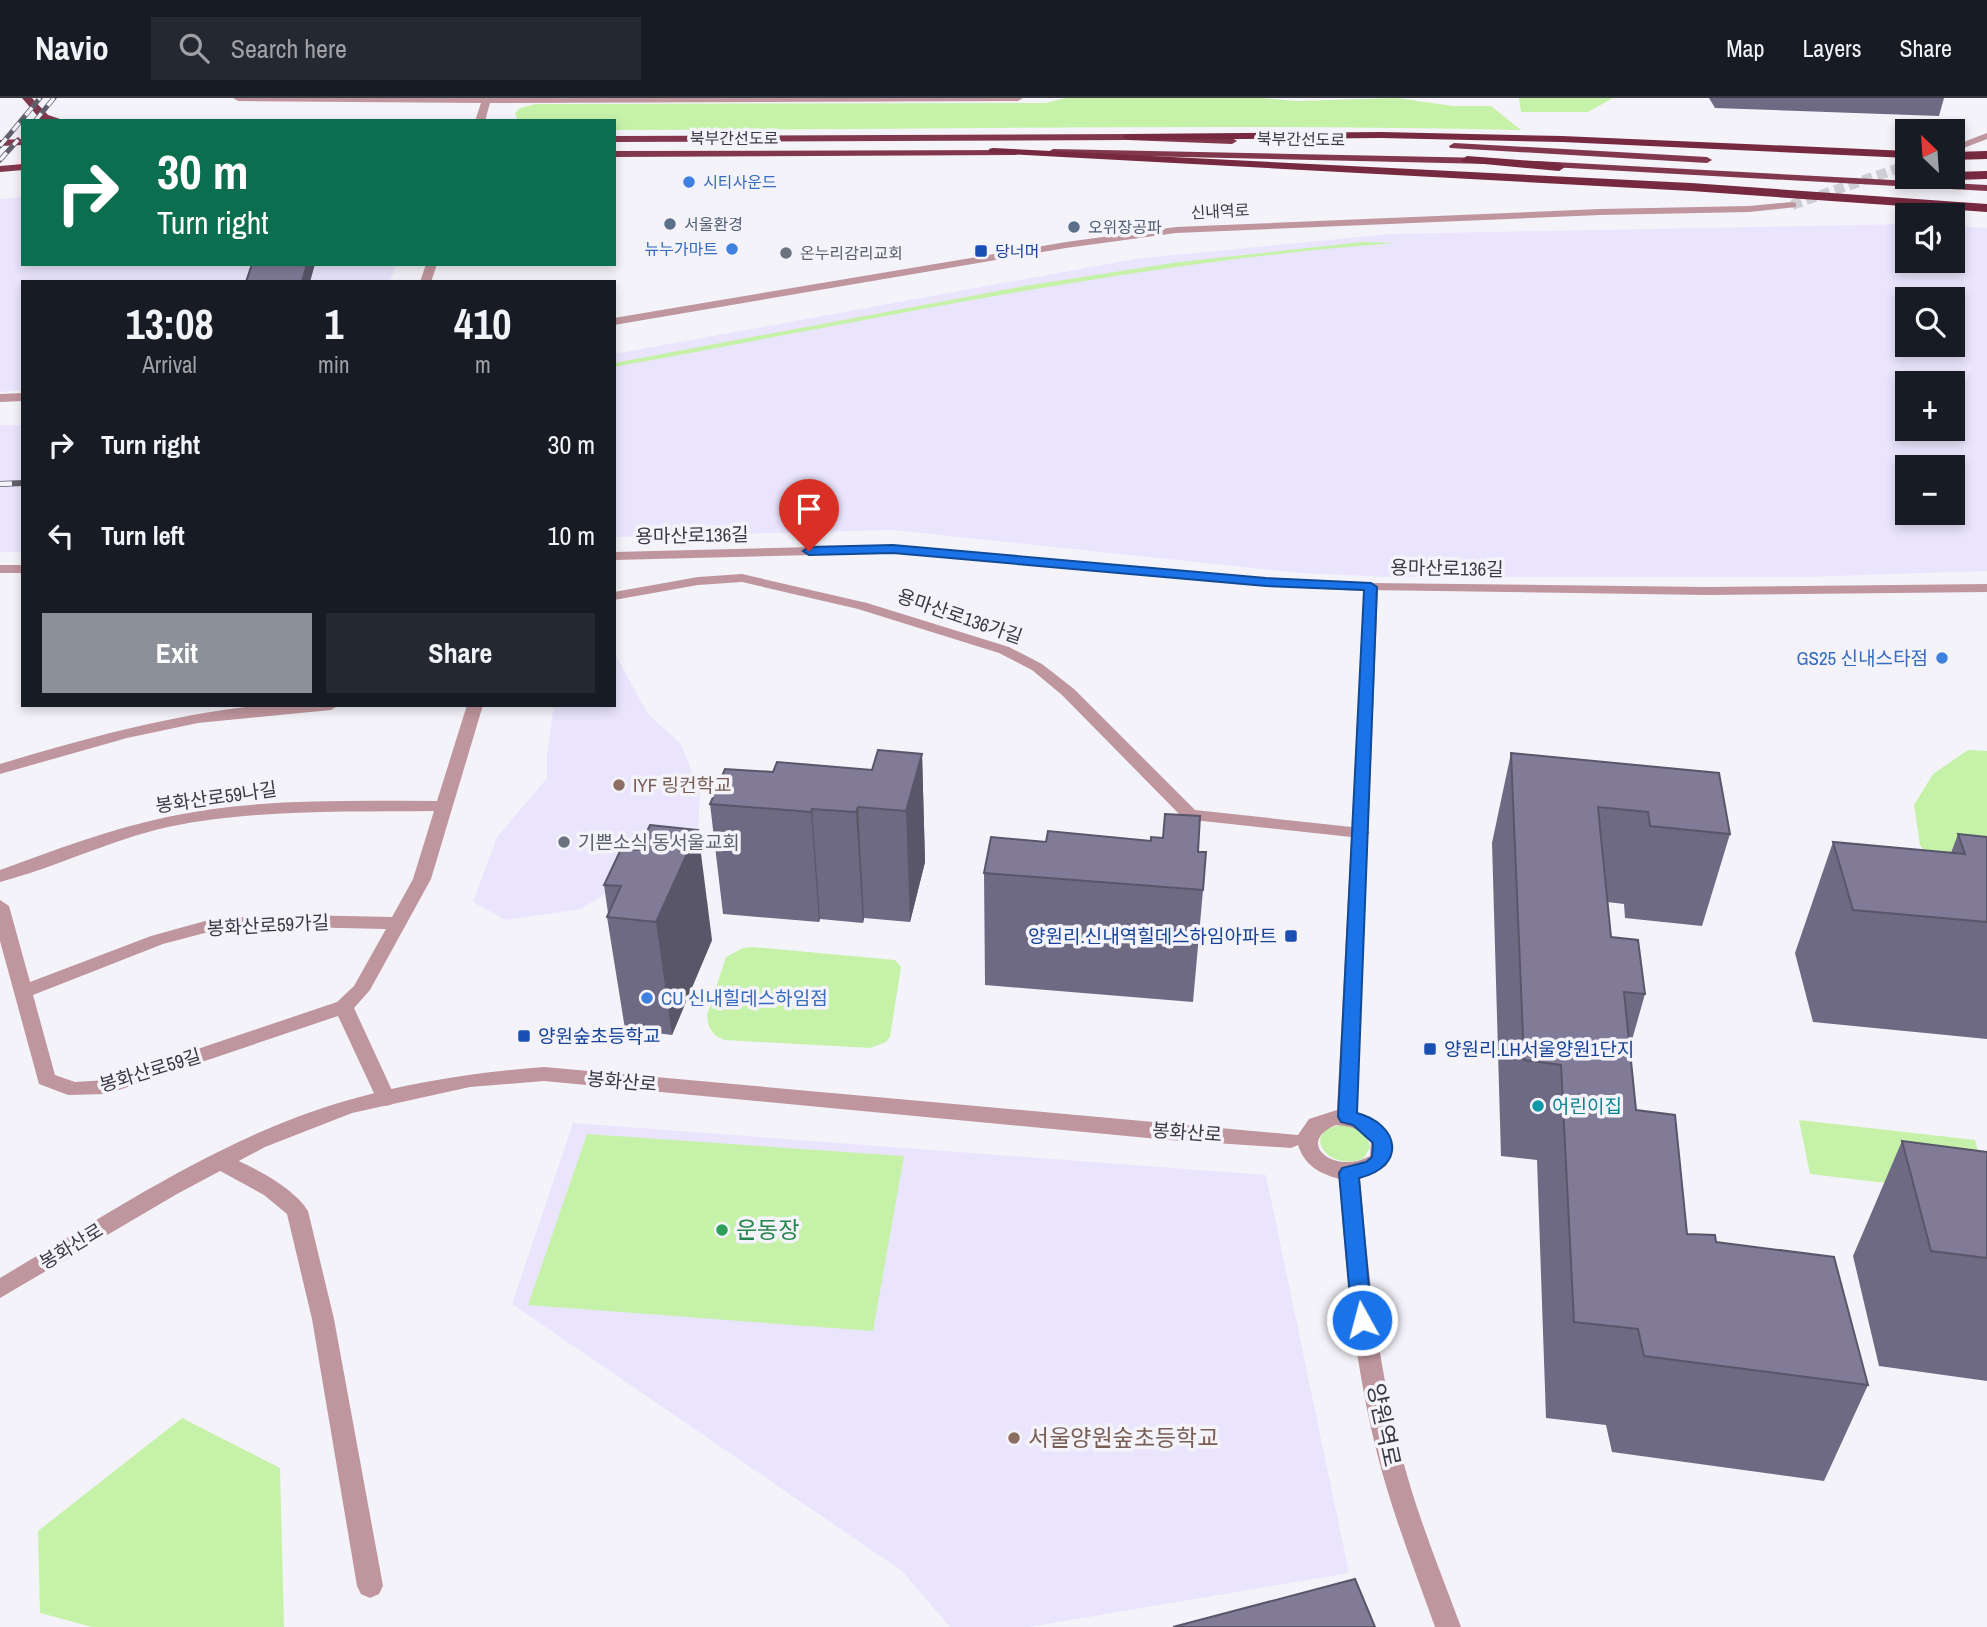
<!DOCTYPE html>
<meta charset="utf-8">
<style>
body{margin:0;font-family:"Archivo Narrow","Noto Sans KR",sans-serif;background:#242831;color:#f1f3f6;height:100vh;display:flex;flex-direction:column;font-size:26px;white-space:nowrap}
*{box-sizing:border-box;margin:0}
p{font-size:23px;color:#9ea1a6}
.icon{flex:none;width:38px;height:38px;fill:none;stroke:currentColor;stroke-width:2;stroke-linecap:round;stroke-linejoin:round}
.map{position:relative;flex:1;overflow:hidden}
.side{position:absolute;left:21px;top:182px;width:595px;height:427px;display:flex;flex-direction:column;background:#171b24;border-radius:0px;box-shadow:0 4px 10px #0003}
.side>*{flex:none}
.guide{position:absolute;left:21px;top:21px;width:595px;height:147px;border-radius:0px;box-shadow:0 4px 10px #0003;background:#0b6e4f;color:#fff;overflow:hidden}
.needle{width:46px;rotate:335deg}
.tools{position:absolute;left:1895px;top:21px;display:grid;gap:14px}
.tools a{display:grid;place-items:center;width:70px;height:70px;border-radius:0px;background:#171b24;box-shadow:0 4px 10px #0003;font-size:35px}
.pin{position:absolute;display:grid;place-items:center;width:60px;height:60px;color:#fff;margin:-72px -30px;border-radius:50% 50% 50% 0;rotate:-45deg;box-shadow:0 0 7px #0007}
.pin .icon{rotate:45deg}
.me{position:absolute;width:77px;margin:-38px;rotate:353deg;stroke-linejoin:round;filter:drop-shadow(0 0 5px #0008)}
.turn{display:flex;align-items:center;gap:24px;height:147px;padding:0 21px;font-size:32px}
.turn .icon{width:91px;height:91px;stroke-width:2.5}
.turn b{display:block;font-size:49px;line-height:60px}
.eta{display:flex;justify-content:space-evenly;align-items:center;height:119px;text-align:center}
.eta b{font-size:42px;font-weight:700;line-height:49px}
.action{display:flex;gap:14px;margin-top:auto;padding:14px 21px}
.action a{flex:1;height:80px;border-radius:0px;background:#8c9099;color:#fff;font-size:28px;font-weight:700;line-height:80px;text-align:center}
.action a+a{background:#242831;color:#f1f3f6}
ul{padding:0;list-style:none}
li{display:flex;align-items:center;gap:21px;height:91px;padding:0 21px}
li div{flex:1}
li b{display:block;font-size:26px}
li em{font-style:normal}
header{display:flex;align-items:center;gap:42px;box-sizing:border-box;height:98px;padding:0 35px;background:#171b24;border-bottom:2px solid #363941}
header strong{font-size:33px}
nav{display:flex;gap:38px;margin-inline-start:auto;font-size:24px}
.search{width:490px;height:63px;background:#242831;display:flex;align-items:center;gap:18px;box-sizing:border-box;padding:0 24px;border-radius:0px;color:#9ea1a6;font-size:26px}
.map>svg:first-child{display:block}
.built{fill:#eae5fd;fill-rule:evenodd}
.green{fill:#c5f2a8}
.lines{fill:none;stroke-linecap:round;stroke-linejoin:round}
.tertiary-tunnel{stroke:#cfced6;stroke-width:10;stroke-dasharray:10 5;stroke-linecap:butt}
.minor{fill:#bf969e;fill-rule:evenodd}
.tertiary{fill:#bf969e;fill-rule:evenodd}
.trunk{fill:#82384c;fill-rule:evenodd}
.motorway{fill:#772940;fill-rule:evenodd}
.rail-far1-casing{stroke:#615f6b;stroke-width:5}
.rail-casing{stroke:#615f6b;stroke-width:6}
.rail-far1{stroke:#f4f3fa;stroke-width:3.5;stroke-dasharray:10;stroke-linecap:butt}
.rail{stroke:#f4f3fa;stroke-width:4.5;stroke-dasharray:12;stroke-linecap:butt}
.wall{fill:#6f6a83}
.shaded-wall{fill:#5a566a}
.building{fill:#817b98;stroke:#5a566a;stroke-width:2}
.route{fill:#1a73e8;stroke:#114b97;stroke-width:2}
.shop-dot{fill:#3f7fe0;stroke:#f4f3fa;stroke-width:2.5}
.service-dot{fill:#5c6f8a;stroke:#f4f3fa;stroke-width:2.5}
.transit-dot{fill:#1a4fb4;stroke:#f4f3fa;stroke-width:2.5}
.worship-dot{fill:#6b7280;stroke:#f4f3fa;stroke-width:2.5}
.education-dot{fill:#8d6e63;stroke:#f4f3fa;stroke-width:2.5}
.culture-dot{fill:#0f9aa8;stroke:#f4f3fa;stroke-width:2.5}
.leisure-dot{fill:#2e9e5b;stroke:#f4f3fa;stroke-width:2.5}
.labels{text-anchor:middle;stroke-width:7;stroke-linejoin:round;paint-order:stroke}
.far-street-label{font-size:16px;fill:#3b3946;stroke:#f4f3fa}
.far-shop-label{font-size:16px;fill:#366cbe;stroke:#f4f3fa;text-anchor:start}
.far-service-label{font-size:16px;fill:#4e5e75;stroke:#f4f3fa;text-anchor:start}
.far-transit-label{font-size:16px;fill:#164399;stroke:#f4f3fa;text-anchor:start}
.far-worship-label{font-size:16px;fill:#5b616d;stroke:#f4f3fa;text-anchor:start}
.street-label{font-size:19px;fill:#3b3946;stroke:#f4f3fa}
.shop-label{font-size:19px;fill:#366cbe;stroke:#f4f3fa;text-anchor:end}
.education-label{font-size:19px;fill:#785e54;stroke:#f4f3fa;text-anchor:start}
.worship-label{font-size:19px;fill:#5b616d;stroke:#f4f3fa;text-anchor:start}
.transit-label{font-size:19px;fill:#164399;stroke:#f4f3fa;text-anchor:start}
.culture-label{font-size:19px;fill:#0d838f;stroke:#f4f3fa;text-anchor:start}
.near-leisure-label{font-size:23px;fill:#27864d;stroke:#f4f3fa;text-anchor:start}
.near-street-label{font-size:23px;fill:#3b3946;stroke:#f4f3fa}
.near-education-label{font-size:23px;fill:#785e54;stroke:#f4f3fa;text-anchor:start}
</style>
<header>
<strong>Navio</strong>
<div class="search"><svg class="icon" aria-label="search" viewBox="0 0 24 24"><circle cx="10" cy="10" r="6"/><path d="M15 15l6 6"/></svg>Search here</div>
<nav><a>Map</a><a>Layers</a><a>Share</a></nav>
</header>
<div class="map">
<svg width="1987" height="1529" viewBox="0 0 1987 1529">
<rect width="100%" height="100%" fill="#f4f3fa"/>
<g class="built">
<polygon points="23,99 23,166 396,166 390,184 23,184 23,292 0,294 0,101"/>
<path d="M1907,126L1908,163H1953V128L1987,130V473L1803,479H1387L1300,475L893,432L614,439V256L1135,161L1389,136ZM1908,201H1953V247H1908ZM1908,285H1953V331H1908ZM1908,369H1953V415H1908Z"/>
<rect x="0" y="327" width="23" height="127"/>
<polygon points="614,554 648,616 681,646 700,694 698,733 656,764 581,811 506,822 473,804 497,739 547,680 547,656 554,607 614,607"/>
<polygon points="573,1025 1266,1077 1349,1475 1029,1529 950,1529 902,1473 512,1206"/>
</g>
<g class="green">
<path d="M1066,0H1261L1297,3L1397,0L1453,8H1491L1521,32C1219,25 917,32 614,32V23H518L515,15L520,10L536,6L1045,5Z"/>
<polygon points="1519,0 1613,0 1588,14 1521,14"/>
<path d="M1363,144L1396,145C1132,164 874,222 614,269V265L1024,188L1179,164Z"/>
<polygon points="1968,652 1987,653 1987,816 1944,781 1920,747 1914,707 1933,676"/>
<path d="M753,849L895,862L901,869L890,939L886,944L870,950L724,942C712,937 708,930 707,917L726,859L743,850Z"/>
<polygon points="1799,1022 1975,1042 1987,1085 1987,1097 1810,1076"/>
<path d="M1342,1027C1356,1029 1367,1034 1370,1049L1364,1060C1328,1076 1298,1032 1342,1027Z"/>
<polygon points="587,1036 904,1058 873,1233 528,1207"/>
<polygon points="182,1320 280,1370 284,1529 92,1529 40,1515 38,1433"/>
</g>
<g class="lines">
<polyline class="tertiary-tunnel" points="1792,107 1908,67"/>
<g class="minor">
<polygon points="233,0 1023,0 1018,3 490,5 485,23 475,23 481,5 238,3"/>
<polygon points="426,166 437,166 431,184 420,184"/>
<polygon points="742,476 867,505 1009,549 1042,566 1074,591 1195,712 1361,730 1370,735 1361,740 1184,721 1062,597 1032,572 999,555 858,511 742,484 698,487 614,502 614,494 698,479"/>
<polygon points="1371,485 1707,489 1987,486 1987,494 1707,497 1366,492 1364,489 1366,486"/>
<path d="M264,607H339L331,612L198,625L127,640L0,676V666C87,640 174,616 264,607Z"/>
<path d="M467,607H483L431,781L370,892L354,910L396,1001L393,1006L386,1008L379,1006L338,918L107,996L68,997L39,986L0,843V802L9,808L30,884L151,838L216,820L297,817L392,819L413,781L434,713C345,714 255,711 168,729C110,742 57,769 0,784V772C55,752 110,731 167,719C256,700 347,703 437,703ZM297,829L386,831L354,888L337,904L106,982L75,984L55,977L33,897L163,846L216,832Z"/>
<path d="M220,1056C246,1064 294,1089 308,1113L334,1221L383,1488L379,1496L370,1500L361,1496L357,1488L312,1221L287,1116L264,1097L213,1069L210,1064L213,1059Z"/>
</g>
<g class="tertiary">
<polygon points="1987,35 1987,41 1953,54 1953,48"/>
<polygon points="1792,104 1796,105 1796,109 1749,114 1600,117 1176,135 1066,150 614,227 614,220 1066,144 1176,129 1600,111 1749,108"/>
<polygon points="23,295 23,303 0,304 0,296"/>
<path d="M893,447L1266,480L1371,485L1378,489L1357,1015C1382,1023 1401,1042 1386,1068L1360,1081C1368,1171 1377,1263 1400,1351C1415,1412 1439,1470 1461,1529H1435C1414,1470 1391,1412 1376,1351C1354,1263 1346,1171 1339,1081C1319,1075 1305,1068 1298,1047L1291,1050L1169,1042L544,983L470,989L352,1015L265,1049L177,1096L0,1200V1180C110,1115 221,1039 345,1003C410,984 477,974 544,969L1298,1037L1309,1021L1337,1012L1364,493L1266,488L893,455L614,462V454ZM1336,1027C1350,1028 1362,1031 1371,1043L1370,1058C1334,1078 1294,1044 1336,1027Z"/>
<rect x="0" y="467" width="23" height="8"/>
</g>
<g class="trunk">
<polygon points="22,0 32,0 48,17 66,23 40,21"/>
<polygon points="1128,36 1232,40 1237,43 1232,46 1128,42 614,44 614,38"/>
<polygon points="23,41 23,47 0,48 0,42"/>
<polygon points="1454,45 1707,59 1712,62 1707,65 1450,50 1449,48"/>
<polygon points="1053,51 1488,60 1493,63 1488,66 1049,56 1048,54"/>
<polygon points="1020,52 1021,54 1016,57 614,59 614,53"/>
<polygon points="1536,63 1987,87 1987,93 1532,68 1531,66"/>
<polygon points="23,66 23,72 0,74 0,68"/>
</g>
<g class="motorway">
<polygon points="1381,34 1562,38 1908,53 1908,60 1562,44 1381,40 1128,42 1122,39 1128,36"/>
<polygon points="993,50 1691,85 1987,106 1987,114 1691,93 989,55 989,51"/>
<polygon points="1987,53 1987,61 1953,62 1953,54"/>
<polygon points="1467,58 1559,65 1565,69 1559,73 1463,64 1461,62"/>
<polygon points="1987,73 1987,81 1953,82 1948,79 1953,79 1953,74"/>
</g>
<g class="rail-far1-casing">
<g id="rail-far1">
<polyline points="35,23 54,0"/>
<polyline points="0,48 40,0"/>
<polyline points="0,62 18,42"/>
</g>
</g>
<g class="rail-casing">
<polyline id="rail" points="0,386 23,385"/>
</g>
<use href="#rail-far1" class="rail-far1"/>
<use href="#rail" class="rail"/>
</g>
<g class="wall">
<polygon points="1709,0 1944,0 1939,18 1715,10"/>
<polygon points="1511,655 1730,736 1702,828 1625,820 1624,806 1607,804 1611,839 1645,896 1630,949 1636,1012 1687,1136 1716,1144 1868,1287 1824,1383 1612,1354 1606,1327 1546,1320 1537,1062 1501,1058 1492,745"/>
<polygon points="922,656 925,764 910,824 864,820 863,825 820,821 819,824 723,816 710,706 773,674 872,672"/>
<polygon points="1958,736 1987,739 1987,941 1813,924 1795,855 1833,744 1951,755"/>
<polygon points="1046,744 1198,754 1203,792 1193,904 985,887 984,775"/>
<polygon points="638,752 712,842 672,937 625,931 607,819 608,815 604,787"/>
<polygon points="1902,1043 1987,1054 1987,1283 1879,1268 1853,1158"/>
</g>
<g class="shaded-wall">
<polygon points="307,166 315,166 310,184 302,184"/>
<polygon points="922,656 925,764 910,824 906,713"/>
<polygon points="858,709 864,820 863,825 856,714"/>
<polygon points="812,711 820,821 819,824 811,714"/>
<polygon points="698,732 712,842 672,937 656,824"/>
</g>
<g class="building">
<polygon points="252,166 307,166 302,184 246,184"/>
<polygon points="878,652 922,656 906,713 858,709 856,714 812,711 811,714 710,706 725,671 773,674 777,664 872,672"/>
<polygon points="1511,655 1719,675 1730,736 1650,728 1648,714 1598,709 1611,839 1638,842 1645,896 1624,894 1636,1012 1675,1017 1687,1136 1715,1137 1716,1144 1834,1159 1868,1287 1644,1258 1638,1231 1574,1224 1561,967 1524,962"/>
<polygon points="1165,716 1200,718 1198,754 1206,754 1203,792 984,775 991,739 1046,744 1048,733 1151,743 1151,739 1163,740"/>
<polygon points="650,727 698,732 656,824 607,819 621,788 604,787 621,751 638,752"/>
<polygon points="1958,736 1987,739 1987,824 1853,812 1833,744 1965,756"/>
<polygon points="1902,1043 1987,1054 1987,1160 1931,1153"/>
<polygon points="1355,1481 1375,1529 1173,1529"/>
</g>
<path class="route" d="M893,447L1266,480L1371,485L1377,489L1357,1015C1399,1026 1408,1068 1359,1080L1372,1222L1369,1227L1362,1230L1355,1227L1352,1222L1339,1075L1342,1070L1366,1064L1372,1059L1373,1045L1353,1027L1341,1024L1338,1019L1364,492L1266,488L893,455L809,457L803,453L809,449Z"/>
<g class="shop-dot">
<circle cx="689" cy="84" r="7"/>
<circle cx="732" cy="151" r="7"/>
<circle cx="1942" cy="560" r="7"/>
<circle cx="647" cy="900" r="7"/>
</g>
<g class="service-dot">
<circle cx="670" cy="126" r="7"/>
<circle cx="1074" cy="129" r="7"/>
</g>
<g class="transit-dot">
<rect x="974" y="146" width="14" height="14" rx="3.5"/>
<rect x="1284" y="831" width="14" height="14" rx="3.5"/>
<rect x="517" y="931" width="14" height="14" rx="3.5"/>
<rect x="1423" y="944" width="14" height="14" rx="3.5"/>
</g>
<g class="worship-dot">
<circle cx="786" cy="155" r="7"/>
<circle cx="564" cy="744" r="7"/>
</g>
<g class="education-dot">
<circle cx="619" cy="687" r="7"/>
<circle cx="1014" cy="1340" r="7"/>
</g>
<circle class="culture-dot" cx="1538" cy="1008" r="7"/>
<circle class="leisure-dot" cx="722" cy="1132" r="7"/>
<g class="labels">
<g class="far-street-label">
<text x="734" y="46">북부간선도로</text>
<text transform="translate(1301 41) rotate(1)" y="6">북부간선도로</text>
<text transform="translate(1220 113) rotate(-3)" y="6">신내역로</text>
</g>
<g class="far-shop-label">
<text x="703" y="90">시티사운드</text>
<text x="718" y="157" text-anchor="end">뉴누가마트</text>
</g>
<g class="far-service-label">
<text x="684" y="132">서울환경</text>
<text x="1088" y="135">오위장공파</text>
</g>
<g class="far-transit-label">
<text x="995" y="159">당너머</text>
</g>
<g class="far-worship-label">
<text x="800" y="161">온누리감리교회</text>
</g>
<g class="street-label">
<text transform="translate(692 437) rotate(-1)" y="7">용마산로136길</text>
<text transform="translate(1447 470) rotate(1)" y="7">용마산로136길</text>
<text transform="translate(960 518) rotate(19)" y="7">용마산로136가길</text>
<text transform="translate(216 699) rotate(-8)" y="7">봉화산로59나길</text>
<text transform="translate(268 827) rotate(-3)" y="7">봉화산로59가길</text>
<text transform="translate(150 972) rotate(-17)" y="7">봉화산로59길</text>
<text transform="translate(622 983) rotate(5)" y="7">봉화산로</text>
<text transform="translate(1187 1034) rotate(4)" y="7">봉화산로</text>
<text transform="translate(71 1148) rotate(-31)" y="7">봉화산로</text>
</g>
<g class="shop-label">
<text x="1928" y="567">GS25 신내스타점</text>
<text x="661" y="907" text-anchor="start">CU 신내힐데스하임점</text>
</g>
<g class="education-label">
<text x="633" y="694">IYF 링컨학교</text>
</g>
<g class="worship-label">
<text x="578" y="751">기쁜소식 동서울교회</text>
</g>
<g class="transit-label">
<text x="1277" y="845" text-anchor="end">양원리.신내역힐데스하임아파트</text>
<text x="538" y="945">양원숲초등학교</text>
<text x="1444" y="958">양원리.LH서울양원1단지</text>
</g>
<g class="culture-label">
<text x="1552" y="1015">어린이집</text>
</g>
<g class="near-leisure-label">
<text x="736" y="1140">운동장</text>
</g>
<g class="near-street-label">
<text transform="translate(1384 1327) rotate(78)" y="8">양원역로</text>
</g>
<g class="near-education-label">
<text x="1028" y="1348">서울양원숲초등학교</text>
</g>
</g>
</svg>
<div class="tools">
<a><svg class="needle" viewBox="-14 -14 28 28"><path d="M0-13l5 13h-10z" fill="#e53935"/><path d="M0 13l5-13h-10z" fill="#9ea1a6"/></svg></a>
<a><svg class="icon" aria-label="sound" viewBox="0 0 24 24"><path d="M4 9h4l5-4v14l-5-4H4zM17 9q2 3 0 6"/></svg></a>
<a><svg class="icon" aria-label="search" viewBox="0 0 24 24"><circle cx="10" cy="10" r="6"/><path d="M15 15l6 6"/></svg></a>
<a>+</a>
<a>−</a>
</div>
<div class="pin" style="left:809px;top:453px;background:#d93025"><svg class="icon" aria-label="arrive" viewBox="0 0 24 24"><path d="M6 21V4h12l-3 4 3 4H6"/></svg></div>
<svg class="me" style="left:1362px;top:1222px" viewBox="-20 -20 40 40"><circle r="17" fill="#1a73e8" stroke="#fff" stroke-width="3"/><path d="M0-11L8 9 0 5-8 9z" fill="#fff"/></svg>
<div class="guide">
<div class="turn"><svg class="icon" aria-label="right" viewBox="0 0 24 24"><path d="M7 20v-9h11M14 6l5 5-5 5"/></svg><div><b>30 m</b>Turn right</div></div>
</div>
<section class="side">
<div class="eta">
<div><b>13:08</b><p>Arrival</p></div>
<div><b>1</b><p>min</p></div>
<div><b>410</b><p>m</p></div>
</div>
<ul>
<li><svg class="icon" aria-label="right" viewBox="0 0 24 24"><path d="M7 20v-9h11M14 6l5 5-5 5"/></svg><div><b>Turn right</b></div><em>30 m</em></li>
<li><svg class="icon" aria-label="left" viewBox="0 0 24 24"><path d="M17 20v-9H6M10 6l-5 5 5 5"/></svg><div><b>Turn left</b></div><em>10 m</em></li>
</ul>
<div class="action"><a>Exit</a><a>Share</a></div>
</section>
</div>
